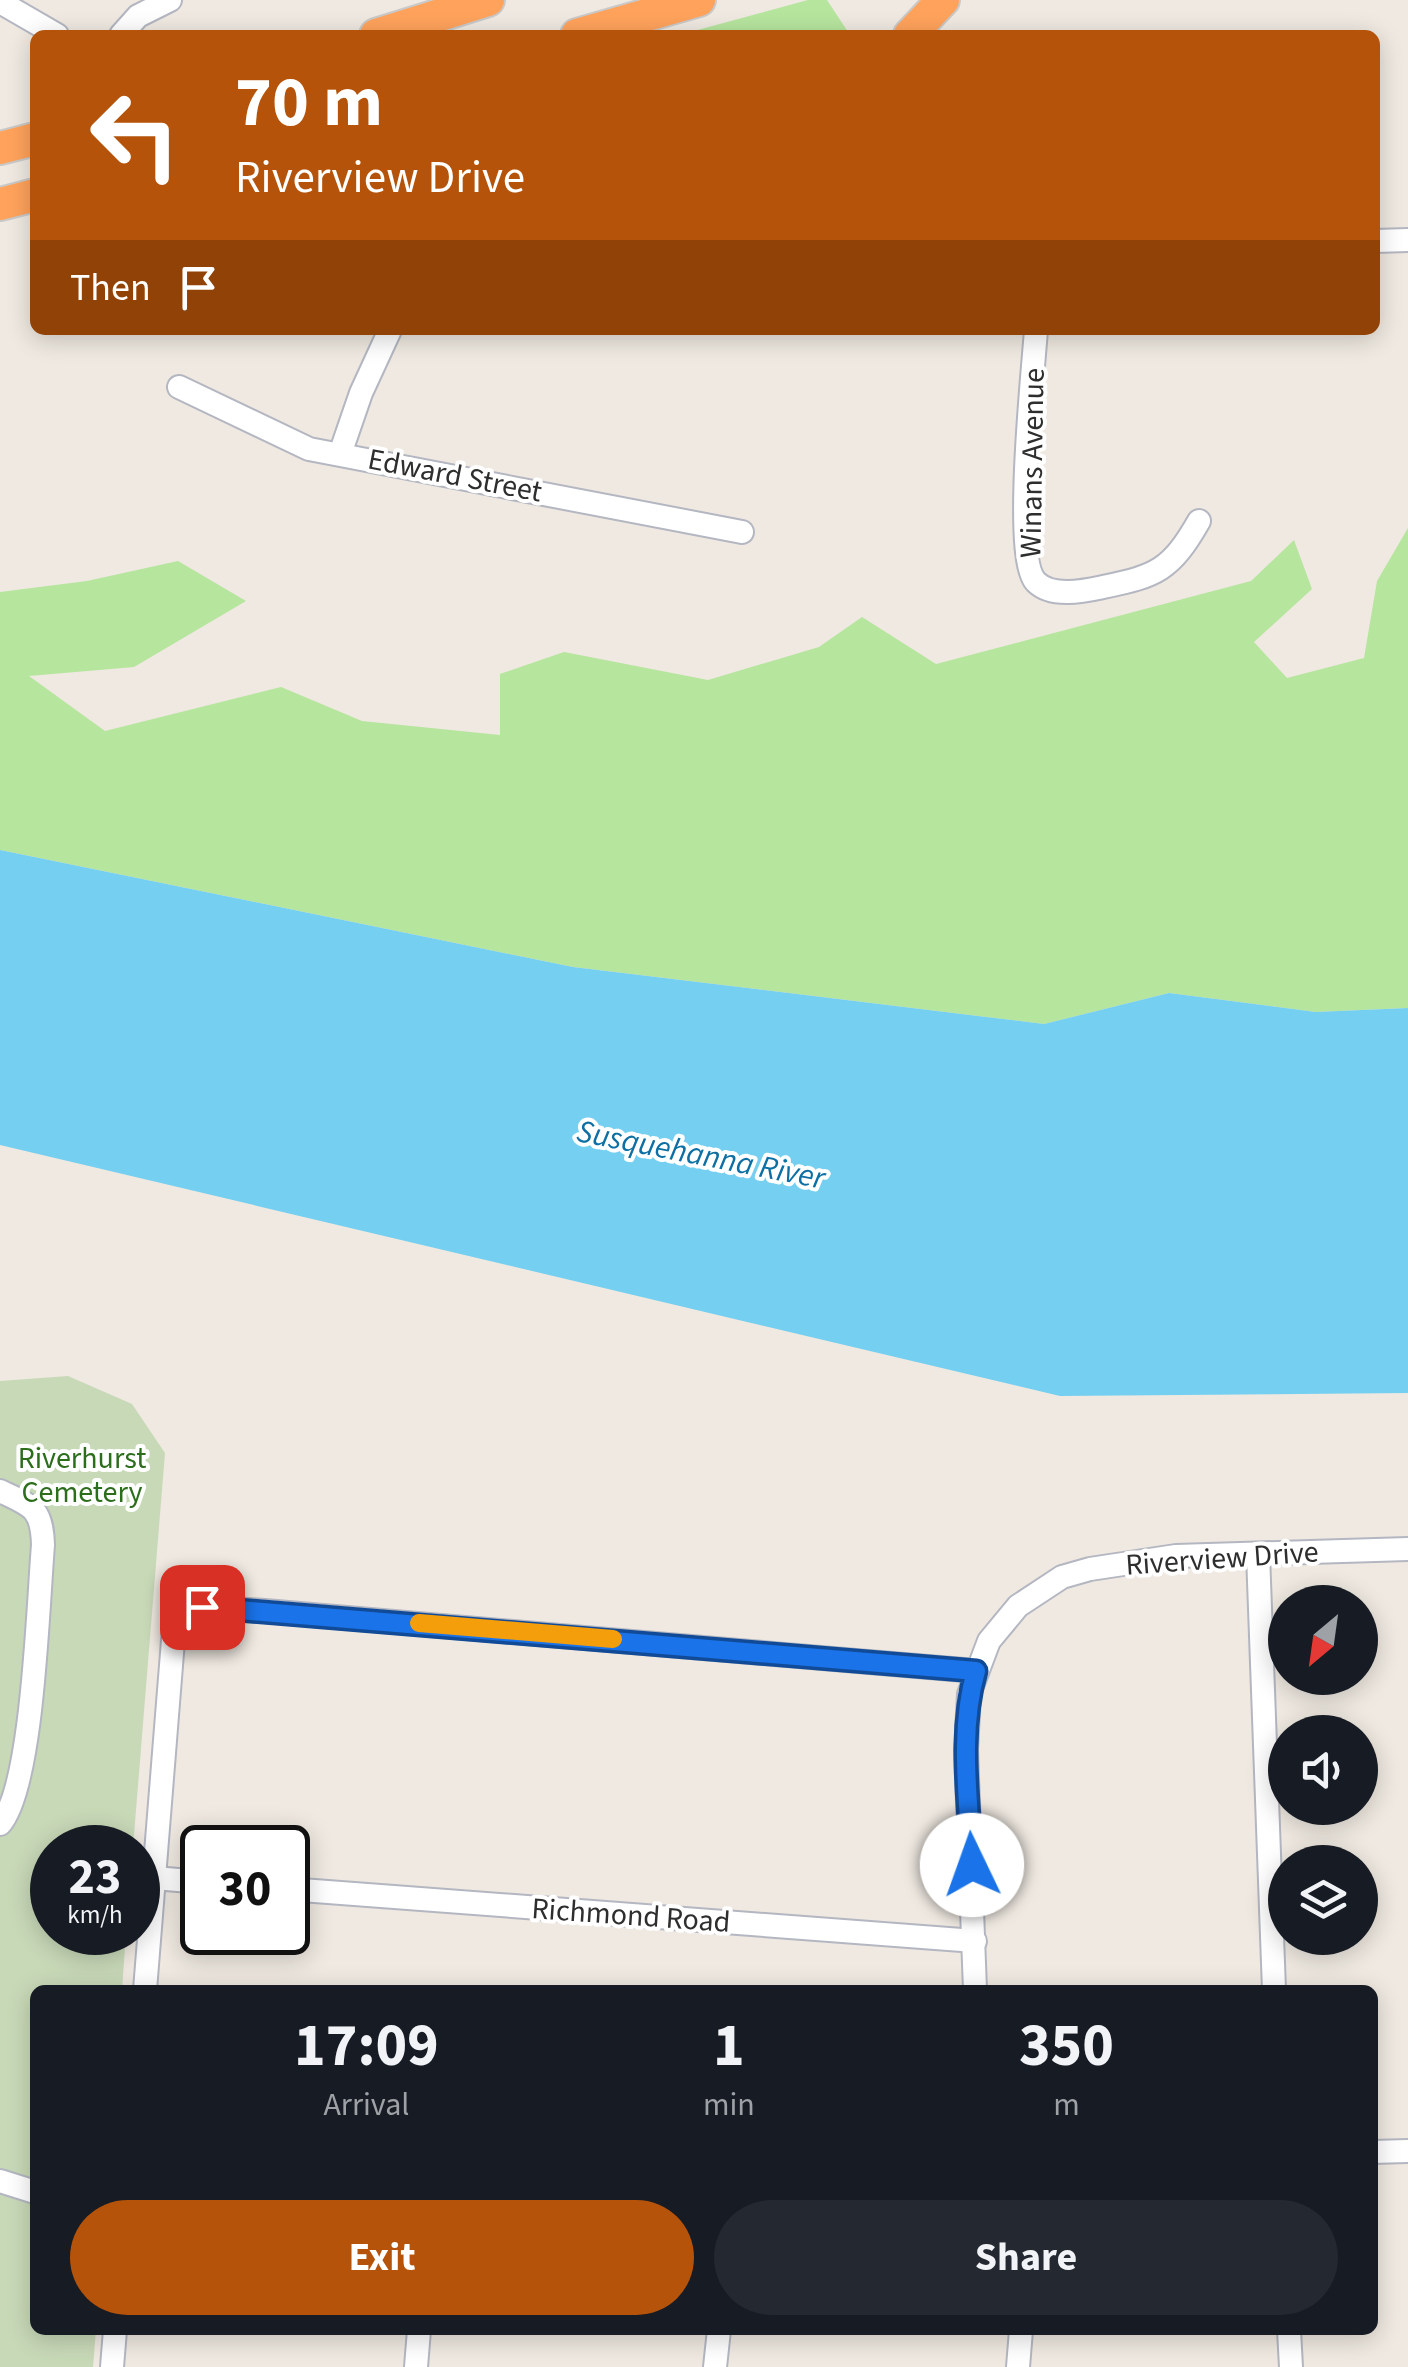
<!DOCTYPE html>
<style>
body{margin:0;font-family:"Source Sans 3",sans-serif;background:#242831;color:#f1f3f6;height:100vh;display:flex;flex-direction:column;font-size:38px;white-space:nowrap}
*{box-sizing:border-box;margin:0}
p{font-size:32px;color:#9ea1a6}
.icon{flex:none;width:55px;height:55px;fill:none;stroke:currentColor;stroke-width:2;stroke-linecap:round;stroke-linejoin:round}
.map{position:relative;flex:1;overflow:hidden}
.sheet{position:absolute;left:30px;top:1985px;width:1348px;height:350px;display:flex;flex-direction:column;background:#171b24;border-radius:15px;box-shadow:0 5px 25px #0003}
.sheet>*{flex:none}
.banner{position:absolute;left:30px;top:30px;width:1350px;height:305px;border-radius:15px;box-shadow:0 5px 25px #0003;background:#b45309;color:#fff;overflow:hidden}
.needle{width:65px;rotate:209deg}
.tools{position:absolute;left:1268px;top:1585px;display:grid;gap:20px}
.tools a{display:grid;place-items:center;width:110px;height:110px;border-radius:50%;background:#171b24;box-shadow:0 5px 25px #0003;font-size:50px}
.speed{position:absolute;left:30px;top:1825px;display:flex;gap:20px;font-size:50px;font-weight:700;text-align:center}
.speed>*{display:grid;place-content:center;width:130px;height:130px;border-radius:50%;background:#171b24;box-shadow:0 5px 25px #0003;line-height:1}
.speed small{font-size:25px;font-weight:400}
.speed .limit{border:5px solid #111;border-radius:15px;background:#fff;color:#111}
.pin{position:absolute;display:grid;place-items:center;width:85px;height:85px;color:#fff;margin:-42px;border-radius:20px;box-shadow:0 5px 15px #0006}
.me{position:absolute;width:110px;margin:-55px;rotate:357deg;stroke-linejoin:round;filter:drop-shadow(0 0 8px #0008)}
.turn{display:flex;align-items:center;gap:35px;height:210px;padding:0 40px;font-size:45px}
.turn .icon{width:130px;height:130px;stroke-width:2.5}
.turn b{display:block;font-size:70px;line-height:85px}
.then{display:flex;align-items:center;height:95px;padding:0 40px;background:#0003;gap:20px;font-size:38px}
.eta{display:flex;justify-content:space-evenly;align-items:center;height:170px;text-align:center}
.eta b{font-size:60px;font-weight:700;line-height:70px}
.primary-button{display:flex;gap:20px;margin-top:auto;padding:20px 40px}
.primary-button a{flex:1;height:115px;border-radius:60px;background:#b45309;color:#fff;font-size:40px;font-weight:700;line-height:115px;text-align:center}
.primary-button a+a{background:#242831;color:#f1f3f6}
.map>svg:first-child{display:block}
.green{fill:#b6e59e}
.cemetery{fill:#c8d9b8}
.water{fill:#75cff0}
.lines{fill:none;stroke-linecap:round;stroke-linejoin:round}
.minor-casing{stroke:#b4b7c1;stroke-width:26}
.highway-casing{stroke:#c9c9c9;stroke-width:36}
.minor{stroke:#fff;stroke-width:22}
.highway{stroke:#ffa35c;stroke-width:32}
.route-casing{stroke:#114b97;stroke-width:25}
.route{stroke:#1a73e8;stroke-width:18}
.slow{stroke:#f59e0b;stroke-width:18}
.labels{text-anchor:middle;stroke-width:8;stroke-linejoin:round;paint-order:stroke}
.street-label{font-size:30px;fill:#2e2e2e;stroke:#fff}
.park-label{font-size:30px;fill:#2c6e1b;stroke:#fff}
.water-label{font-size:32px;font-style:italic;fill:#0d6fa3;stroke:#fff}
</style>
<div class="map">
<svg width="1408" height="2367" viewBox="0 0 1408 2367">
<rect width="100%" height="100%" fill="#efe9e1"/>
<g class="green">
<polygon points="808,0 827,0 850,35 679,35"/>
<polygon points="1408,528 1408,1008 1316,1012 1169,993 1044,1024 573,967 0,850 0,592 87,581 178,561 246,601 134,667 29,676 105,731 281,687 362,721 500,735 500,674 564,652 708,680 819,647 862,617 936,664 1251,581 1294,540 1312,589 1254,642 1287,678 1364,658 1377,581"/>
</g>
<polygon class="cemetery" points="68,1376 132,1404 165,1453 133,1847 52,1848 52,1932 126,1933 122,1990 35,1990 35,2330 96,2330 93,2367 0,2367 0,1381"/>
<polygon class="water" points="0,850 573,967 1044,1024 1169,993 1316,1012 1408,1008 1408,1393 1060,1396 0,1145"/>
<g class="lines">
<g class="minor-casing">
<g id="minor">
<polyline points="0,2 57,35"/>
<polyline points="121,35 138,16 170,0"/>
<polyline points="1375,241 1408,240"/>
<path d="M1036,330C1033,372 1013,559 1036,582C1052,598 1084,591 1103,587C1157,576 1171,570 1199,521"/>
<polyline points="179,387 309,449 742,532"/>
<polyline points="340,454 361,393 390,330"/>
<path d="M0,1491C32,1506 42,1508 43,1545C38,1602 33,1788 0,1824"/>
<polyline points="1258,1554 1274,1990"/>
<polyline points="154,1878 202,1882"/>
<polyline points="288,1889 975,1941"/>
<polyline points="145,1990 174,1628 186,1611 202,1607 265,1611 976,1671"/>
<polyline points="975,1990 966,1750 969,1694 989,1641 1018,1606 1062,1577 1090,1569 1176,1556 1408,1549"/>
<polyline points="1372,2152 1408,2151"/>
<polyline points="0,2181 35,2192"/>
<polyline points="1289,2330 1291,2367"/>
<polyline points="112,2367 115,2330"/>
<polyline points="416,2367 419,2330"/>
<polyline points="715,2367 719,2330"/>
<polyline points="1018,2367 1021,2330"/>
</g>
</g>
<g class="highway-casing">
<g id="highway">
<polyline points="376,35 488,0"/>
<polyline points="577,35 699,0"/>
<polyline points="910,35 943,0"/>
<polyline points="0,148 35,139"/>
<polyline points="0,204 35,195"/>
</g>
</g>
<use href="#minor" class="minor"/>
<use href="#highway" class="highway"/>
</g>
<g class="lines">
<g class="route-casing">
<path id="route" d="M202,1607L976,1671C958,1733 969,1802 972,1865"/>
</g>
<use href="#route" class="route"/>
<polyline class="slow" points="419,1623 613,1639"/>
</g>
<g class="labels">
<g class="street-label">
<text transform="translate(1032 463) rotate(-89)" y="10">Winans Avenue</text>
<text transform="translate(455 475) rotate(11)" y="10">Edward Street</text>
<text transform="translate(1222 1558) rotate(-4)" y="10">Riverview Drive</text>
<text transform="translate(631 1915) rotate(4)" y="10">Richmond Road</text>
</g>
<g class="park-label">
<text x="82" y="1468">Riverhurst<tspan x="82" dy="34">Cemetery</tspan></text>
</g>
<g class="water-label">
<text transform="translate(701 1154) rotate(11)" y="11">Susquehanna River</text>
</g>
</g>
</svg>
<div class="tools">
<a><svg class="needle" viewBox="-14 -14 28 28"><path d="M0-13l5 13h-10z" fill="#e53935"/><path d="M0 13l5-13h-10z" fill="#9ea1a6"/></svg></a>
<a><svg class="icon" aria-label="sound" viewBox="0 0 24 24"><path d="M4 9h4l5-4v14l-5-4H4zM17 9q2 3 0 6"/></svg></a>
<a><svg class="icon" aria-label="layers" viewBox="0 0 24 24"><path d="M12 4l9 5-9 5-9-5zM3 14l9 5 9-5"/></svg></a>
</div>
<div class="speed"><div>23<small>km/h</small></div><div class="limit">30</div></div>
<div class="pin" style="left:202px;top:1607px;background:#d93025"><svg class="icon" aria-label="arrive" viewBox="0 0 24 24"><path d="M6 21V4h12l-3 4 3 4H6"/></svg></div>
<svg class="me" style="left:972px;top:1865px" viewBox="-20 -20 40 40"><circle r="19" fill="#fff"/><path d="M0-13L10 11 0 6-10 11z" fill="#1a73e8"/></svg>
<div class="banner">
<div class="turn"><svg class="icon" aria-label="left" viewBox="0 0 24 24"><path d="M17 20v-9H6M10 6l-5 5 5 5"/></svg><div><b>70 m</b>Riverview Drive</div></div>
<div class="then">Then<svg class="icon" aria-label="arrive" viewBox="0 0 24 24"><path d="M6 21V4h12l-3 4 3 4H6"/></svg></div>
</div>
<section class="sheet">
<div class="eta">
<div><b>17:09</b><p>Arrival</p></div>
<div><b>1</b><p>min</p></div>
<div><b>350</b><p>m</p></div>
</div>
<div class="primary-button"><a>Exit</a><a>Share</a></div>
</section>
</div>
